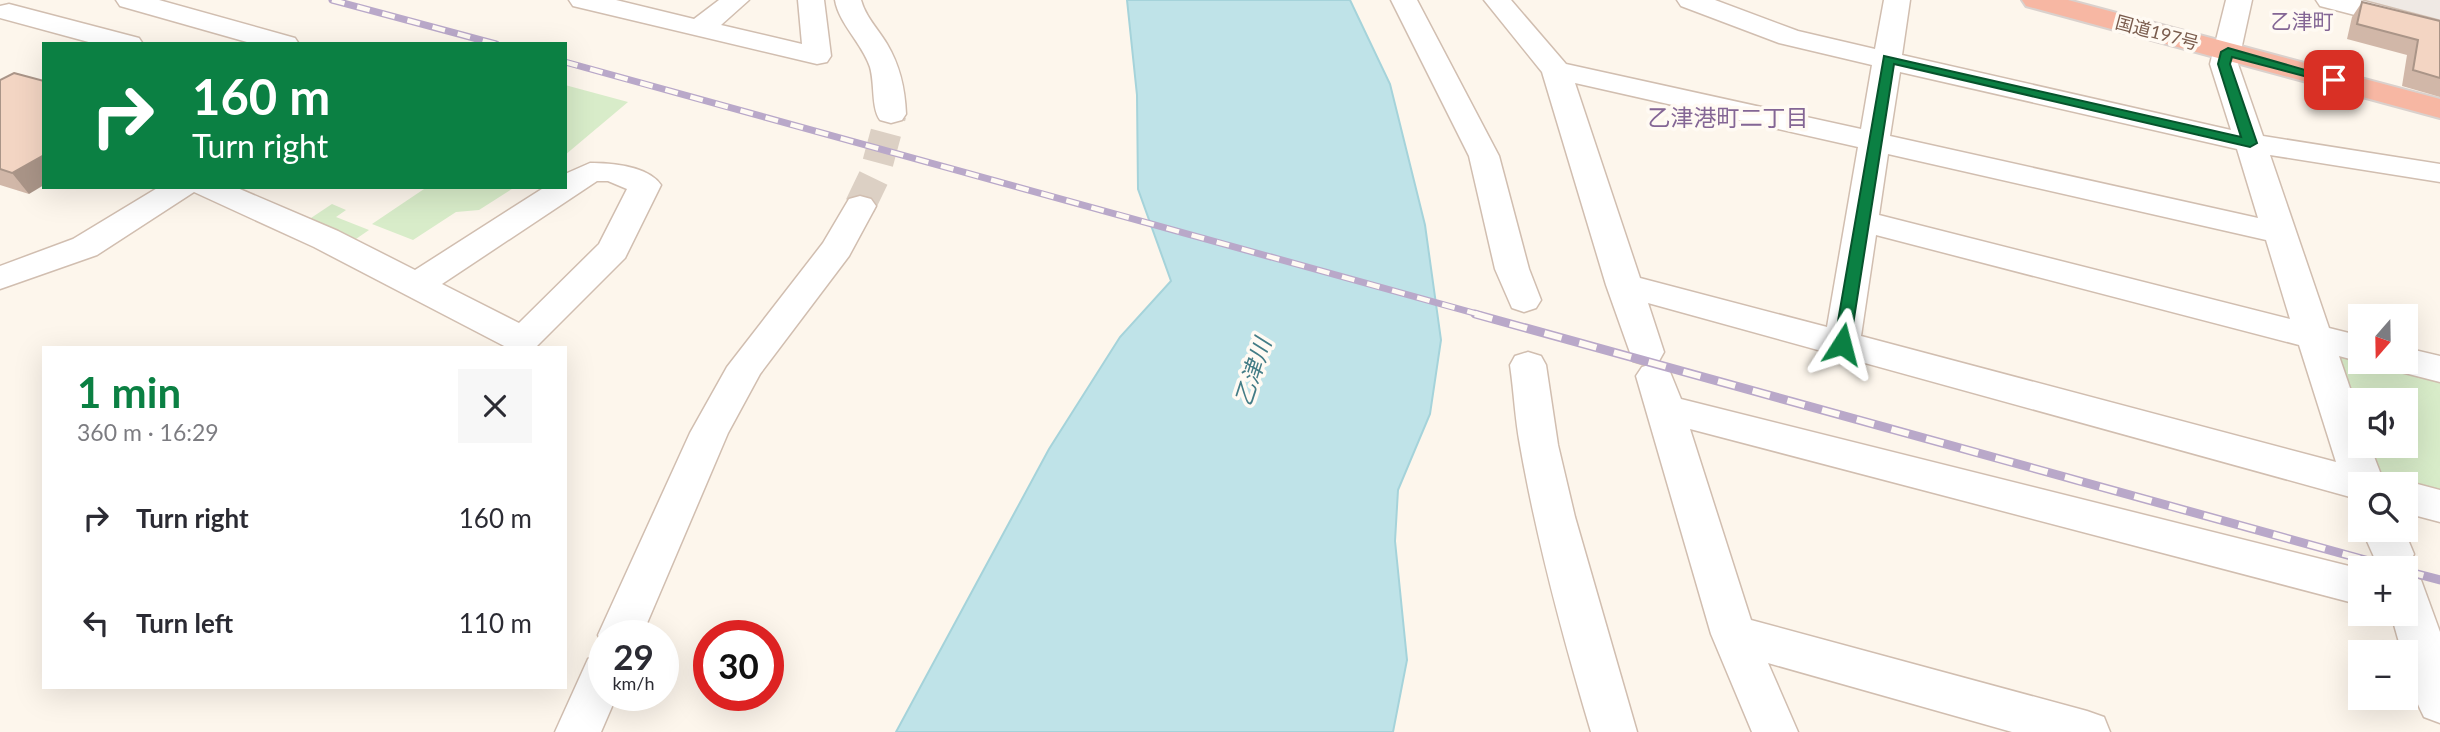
<!DOCTYPE html>
<meta charset="utf-8">
<style>
body{margin:0;font-family:Lato,"Noto Sans JP",sans-serif;background:#f7f7f7;color:#2b2b33;height:100vh;display:flex;flex-direction:column;font-size:26px;white-space:nowrap}
*{box-sizing:border-box;margin:0}
p{font-size:23px;color:#7c7c81}
.icon{flex:none;width:38px;height:38px;fill:none;stroke:currentColor;stroke-width:2;stroke-linecap:round;stroke-linejoin:round}
.map{position:relative;flex:1;overflow:hidden}
.panel{position:absolute;left:42px;top:346px;width:525px;height:343px;display:flex;flex-direction:column;background:#fff;border-radius:0px;box-shadow:0 7px 28px #0002}
.panel>*{flex:none}
.guide{position:absolute;left:42px;top:42px;width:525px;height:147px;border-radius:0px;box-shadow:0 7px 28px #0002;background:#0b8043;color:#fff;overflow:hidden}
.needle{width:46px;rotate:200deg}
.buttons{position:absolute;left:2348px;top:304px;display:grid;gap:14px}
.buttons a{display:grid;place-items:center;width:70px;height:70px;border-radius:0px;background:#fff;box-shadow:0 7px 28px #0002;font-size:35px}
.speed{position:absolute;left:588px;top:620px;display:flex;gap:14px;font-size:35px;font-weight:700;text-align:center}
.speed>*{display:grid;place-content:center;width:91px;height:91px;border-radius:50%;background:#fff;box-shadow:0 7px 28px #0002;line-height:1}
.speed small{font-size:18px;font-weight:400}
.speed .limit{border:10px solid #d22;background:#fff;color:#111}
.pin{position:absolute;display:grid;place-items:center;width:60px;height:60px;color:#fff;margin:-30px;border-radius:14px;box-shadow:0 4px 10px #0006}
.me{position:absolute;width:77px;margin:-38px;rotate:9deg;stroke-linejoin:round;filter:drop-shadow(0 0 5px #0008)}
.turn{display:flex;align-items:center;gap:24px;height:147px;padding:0 35px;font-size:32px}
.turn .icon{width:91px;height:91px;stroke-width:2.5}
.turn b{display:block;font-size:49px;line-height:60px}
.round{display:grid;place-items:center;flex:none;width:74px;height:74px;border-radius:0px;background:#f7f7f7}
.overview{display:flex;align-items:center;justify-content:space-between;height:119px;padding:0 35px}
h1{font-size:42px;font-weight:700;line-height:52px;color:#0b8043}
ul{padding:0;list-style:none}
li{display:flex;align-items:center;gap:21px;height:105px;padding:0 35px}
li div{flex:1}
li b{display:block;font-size:26px}
li em{font-style:normal}
.map>svg:first-child{display:block}
.industrial{fill:#efe9e4}
.green{fill:#d8ecc9}
.water{fill:#bfe3e8;stroke:#a5d3da;stroke-width:2}
.lines{fill:none;stroke-linecap:round;stroke-linejoin:round}
.minor-tunnel{stroke:#dcd0c4;stroke-width:31;stroke-dasharray:31 16;stroke-linecap:butt}
.minor-casing{stroke:#d1beb0;stroke-width:3}
.highway-casing{stroke:#dad1cd;stroke-width:4}
.minor{fill:#fff;fill-rule:evenodd}
.highway{fill:#f7b7a3;fill-rule:evenodd}
.rail-far1-casing{stroke:#b9a8c9;stroke-width:7}
.rail-casing{stroke:#b9a8c9;stroke-width:9}
.rail-far1{stroke:#fffaf3;stroke-width:4.5;stroke-dasharray:13;stroke-linecap:butt}
.rail{stroke:#fffaf3;stroke-width:6;stroke-dasharray:18;stroke-linecap:butt}
.wall{fill:#d1b7a8}
.shaded-wall{fill:#aa9588}
.building{fill:#f3d5c3;stroke:#aa9588;stroke-width:2}
.route{fill:#0b8043;stroke:#07532c;stroke-width:2}
.labels{text-anchor:middle;stroke-width:7;stroke-linejoin:round;paint-order:stroke}
.far-street-label{font-size:18px;fill:#7a5c4d;stroke:#fffaf3}
.far-quarter-label{font-size:21px;fill:#846695;stroke:#fffaf3}
.neighbourhood-label{font-size:23px;fill:#846695;stroke:#fffaf3}
.water-label{font-size:23px;font-style:italic;fill:#437c86;stroke:#fffaf3}
</style>
<div class="map">
<svg width="2440" height="732" viewBox="0 0 2440 732">
<rect width="100%" height="100%" fill="#fdf6ec"/>
<polygon class="industrial" points="2352,0 2440,0 2440,23"/>
<g class="green">
<polygon points="565,85 628,102 565,155"/>
<polygon points="427,187 515,187 479,210 456,212 413,240 372,224"/>
<polygon points="332,204 346,210 336,217 369,230 353,241 305,222"/>
<polygon points="2332,353 2361,354 2361,362 2392,362 2440,375 2440,500 2406,485 2386,485 2373,476 2363,446 2406,446 2406,401 2361,401 2361,440"/>
</g>
<polygon class="water" points="1127,0 1350,0 1390,84 1425,225 1441,340 1430,414 1398,490 1395,541 1407,660 1393,732 896,732 1049,449 1120,337 1171,281 1138,189 1137,95"/>
<g class="lines">
<polyline class="minor-tunnel" points="860,206 874,177 891,114"/>
<g class="minor-casing">
<g id="minor">
<polygon points="116,0 159,0 295,38 299,44 254,44 120,6"/>
<polygon points="569,0 616,0 694,19 719,0 749,0 721,25 802,44 798,0 824,0 831,56 827,62 817,64 573,6"/>
<path d="M835,0H861C865,16 878,29 887,44C900,66 905,88 906,114L902,120L891,123L880,120C871,107 875,84 870,67C862,43 839,24 835,0Z"/>
<polygon points="1391,0 1417,0 1499,156 1529,269 1541,300 1536,308 1524,312 1512,308 1495,269 1469,156"/>
<path d="M1484,0H1511L1566,64L1861,129L1872,65L1779,43L1681,6L1677,0H1715L1798,31L1875,49L1884,0H1910L1902,55L2231,130L2210,64L2226,0H2252L2238,64L2263,136L2440,164V182L2270,155L2329,328L2361,336V362L2339,356L2361,420V446H2370L2385,485H2361V500L1648,303L1664,352L1659,361L1646,365L1633,361L1606,285L1542,72ZM1900,72L2237,149L2258,218L1890,136ZM1575,83L1858,147L1827,327L1640,278ZM1888,154L2266,240L2290,319L1879,215ZM1876,235L2299,345L2336,462L1861,336Z"/>
<polygon points="2316,0 2360,0 2440,21 2440,37 2320,6"/>
<polygon points="9,4 139,38 143,44 96,44 0,18 0,6"/>
<path d="M590,163C612,163 648,166 661,185L625,258L535,348H508L314,247L194,192L97,255L0,289V266L73,239L159,187H235L338,231L415,270L545,187H565V174ZM597,181H608L627,189L599,244L519,323L442,284Z"/>
<polygon points="860,196 871,199 876,206 849,256 760,374 728,433 642,635 604,635 604,647 598,635 690,433 727,367 823,243 849,199"/>
<polygon points="2406,348 2440,356 2440,382 2393,370 2388,362 2406,362"/>
<path d="M1528,352L1541,356L1546,365L1558,445L1575,517L1637,732H1591C1563,638 1537,542 1520,445C1515,419 1514,392 1510,365L1515,356Z"/>
<polygon points="1655,363 1668,367 1681,399 2361,569 2361,605 1690,429 1751,620 2087,711 2104,717 2110,732 2012,732 1768,663 1798,732 1752,732 1711,634 1636,376 1642,367"/>
<polygon points="2406,481 2440,490 2440,522 2406,513 2406,485 2395,485"/>
<polygon points="2362,530 2404,530 2414,554 2408,566 2400,569 2378,566"/>
<path d="M2406,575L2421,580L2440,632V723L2424,717C2414,697 2406,675 2406,653H2402L2391,614H2406Z"/>
<polygon points="604,653 604,695 617,695 601,732 555,732 588,659"/>
</g>
</g>
<g class="highway-casing">
<polygon id="highway" points="2022,0 2068,0 2440,99 2440,118 2026,6"/>
</g>
<use href="#minor" class="minor"/>
<use href="#highway" class="highway"/>
<g class="rail-far1-casing">
<g id="rail-far1">
<polyline points="332,0 496,44"/>
<polyline points="565,62 1481,315"/>
</g>
</g>
<g class="rail-casing">
<g id="rail">
<polyline points="1475,314 2398,569"/>
<polyline points="2406,571 2440,580"/>
</g>
</g>
<use href="#rail-far1" class="rail-far1"/>
<use href="#rail" class="rail"/>
</g>
<g class="wall">
<polygon points="2362,2 2440,21 2440,97 2402,86 2407,55 2347,39 2352,17"/>
<polygon points="0,80 29,194 0,185"/>
</g>
<polygon class="shaded-wall" points="44,155 44,185 29,194 12,173"/>
<g class="building">
<polygon points="2362,2 2440,21 2440,78 2413,70 2418,40 2357,24"/>
<polygon points="14,73 44,81 44,155 12,173 0,169 0,80"/>
</g>
<polygon class="route" points="2228,48 2340,80 2334,84 2232,57 2230,64 2257,143 2250,147 1894,64 1850,344 1842,349 1836,348 1834,344 1884,56 2241,137 2218,64 2221,52"/>
<g class="labels">
<g class="far-street-label">
<text transform="translate(2157 33) rotate(15)" y="6">国道197号</text>
</g>
<g class="far-quarter-label">
<text x="2302" y="29">乙津町</text>
</g>
<g class="neighbourhood-label">
<text x="1728" y="126">乙津港町二丁目</text>
</g>
<g class="water-label">
<text transform="translate(1253 372) rotate(-72)" y="8">乙津川</text>
</g>
</g>
</svg>
<div class="buttons">
<a><svg class="needle" viewBox="-14 -14 28 28"><path d="M0-13l5 13h-10z" fill="#e53935"/><path d="M0 13l5-13h-10z" fill="#7c7c81"/></svg></a>
<a><svg class="icon" aria-label="sound" viewBox="0 0 24 24"><path d="M4 9h4l5-4v14l-5-4H4zM17 9q2 3 0 6"/></svg></a>
<a><svg class="icon" aria-label="search" viewBox="0 0 24 24"><circle cx="10" cy="10" r="6"/><path d="M15 15l6 6"/></svg></a>
<a>+</a>
<a>−</a>
</div>
<div class="speed"><div>29<small>km/h</small></div><div class="limit">30</div></div>
<div class="pin" style="left:2334px;top:80px;background:#d93025"><svg class="icon" aria-label="arrive" viewBox="0 0 24 24"><path d="M6 21V4h12l-3 4 3 4H6"/></svg></div>
<svg class="me" style="left:1842px;top:344px" viewBox="-20 -20 40 40"><path d="M0-17L14 15 0 8-14 15z" fill="#0b8043" stroke="#fff" stroke-width="4"/></svg>
<div class="guide">
<div class="turn"><svg class="icon" aria-label="right" viewBox="0 0 24 24"><path d="M7 20v-9h11M14 6l5 5-5 5"/></svg><div><b>160 m</b>Turn right</div></div>
</div>
<section class="panel">
<div class="overview"><div><h1>1 min</h1><p>360 m · 16:29</p></div><a class="round"><svg class="icon" aria-label="close" viewBox="0 0 24 24"><path d="M6 6l12 12M18 6L6 18"/></svg></a></div>
<ul>
<li><svg class="icon" aria-label="right" viewBox="0 0 24 24"><path d="M7 20v-9h11M14 6l5 5-5 5"/></svg><div><b>Turn right</b></div><em>160 m</em></li>
<li><svg class="icon" aria-label="left" viewBox="0 0 24 24"><path d="M17 20v-9H6M10 6l-5 5 5 5"/></svg><div><b>Turn left</b></div><em>110 m</em></li>
</ul>
</section>
</div>
